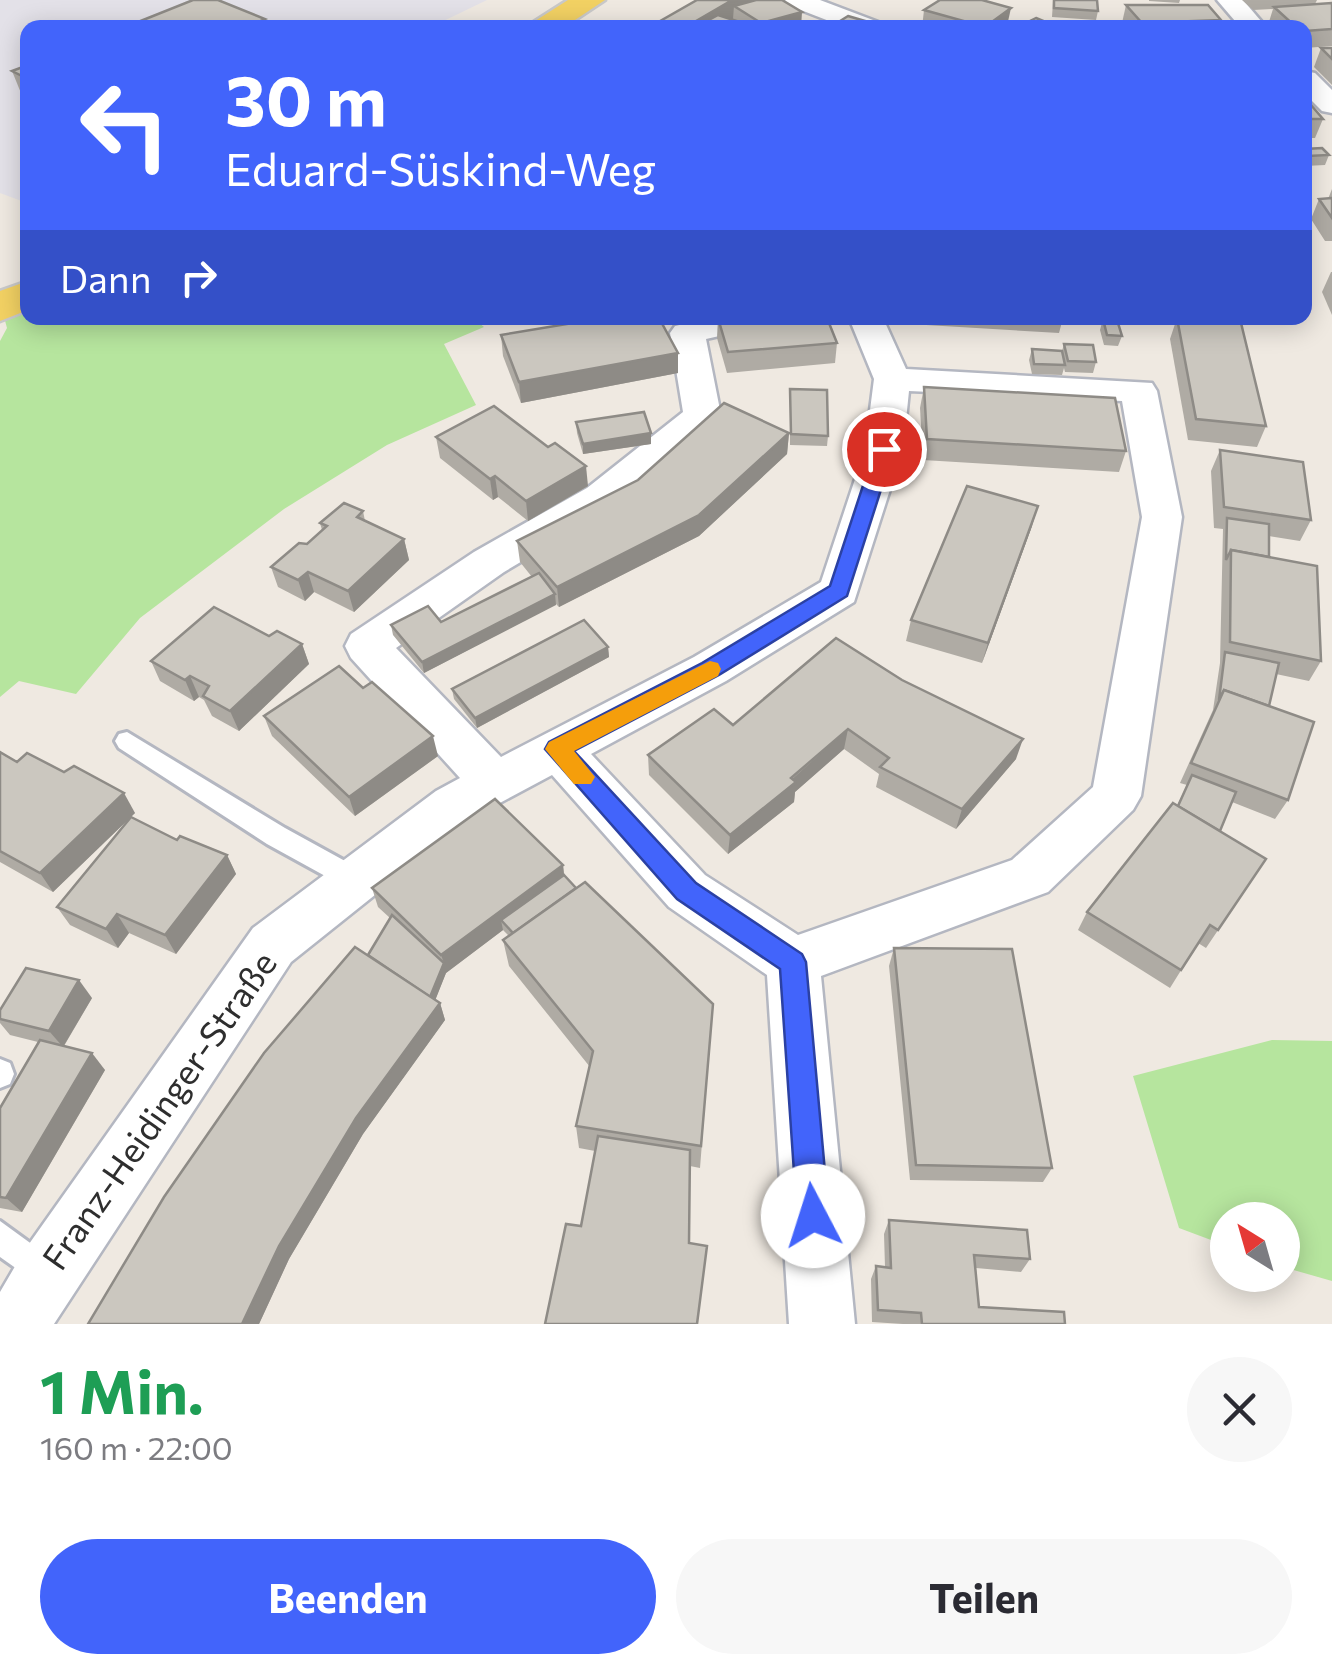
<!DOCTYPE html>
<html lang="de">
<meta charset="utf-8">
<style>
body{margin:0;font-family:Commissioner,sans-serif;background:#f7f7f7;color:#2b2b33;height:100vh;display:flex;flex-direction:column;font-size:38px;white-space:nowrap}
*{box-sizing:border-box;margin:0}
p{font-size:32px;color:#7c7c81}
.icon{flex:none;width:55px;height:55px;fill:none;stroke:currentColor;stroke-width:2;stroke-linecap:round;stroke-linejoin:round}
.map{position:relative;height:1324px;overflow:hidden}
.drawer{display:flex;flex-direction:column;background:#fff;flex:1}
.drawer>*{flex:none}
.banner{position:absolute;left:20px;top:20px;width:1292px;height:305px;border-radius:20px;box-shadow:0 5px 25px #0003;background:#4264fb;color:#fff;overflow:hidden}
.needle{width:65px;rotate:323deg}
.buttons{position:absolute;left:1210px;top:1202px;display:grid;gap:20px}
.buttons a{display:grid;place-items:center;width:90px;height:90px;border-radius:50%;background:#fff;box-shadow:0 5px 25px #0003;font-size:50px}
.pin{position:absolute;display:grid;place-items:center;width:85px;height:85px;color:#fff;margin:-42px;border:5px solid #fff;border-radius:50%;box-shadow:0 2px 10px #0007}
.me{position:absolute;width:110px;margin:-55px;rotate:355deg;stroke-linejoin:round;filter:drop-shadow(0 0 8px #0008)}
.turn{display:flex;align-items:center;gap:35px;height:210px;padding:0 40px;font-size:45px}
.turn .icon{width:130px;height:130px;stroke-width:2.5}
.turn b{display:block;font-size:70px;line-height:85px}
.then{display:flex;align-items:center;height:95px;padding:0 40px;background:#0003;gap:20px;font-size:38px}
.round{display:grid;place-items:center;flex:none;width:105px;height:105px;border-radius:52px;background:#f7f7f7}
.headline{display:flex;align-items:center;justify-content:space-between;height:170px;padding:0 40px}
h1{font-size:60px;font-weight:700;line-height:75px;color:#1e9e55}
.action{display:flex;gap:20px;margin-top:auto;padding:20px 40px}
.action a{flex:1;height:115px;border-radius:60px;background:#4264fb;color:#fff;font-size:40px;font-weight:700;line-height:115px;text-align:center}
.action a+a{background:#f7f7f7;color:#2b2b33}
.map>svg:first-child{display:block}
.industrial{fill:#e3e1e8}
.green{fill:#b6e59e}
.lines{fill:none;stroke-linecap:round;stroke-linejoin:round}
.lane-casing{stroke:#b4b7c1;stroke-width:6}
.street-casing{stroke:#b4b7c1;stroke-width:5}
.primary-casing{stroke:#c9c9c9;stroke-width:5}
.lane{fill:#fff;fill-rule:evenodd}
.street{fill:#fff;fill-rule:evenodd}
.primary{fill:#f2d163;fill-rule:evenodd}
.wall{fill:#afaba4}
.shaded-wall{fill:#8e8b86}
.building{fill:#cbc7bf;stroke:#8e8b86;stroke-width:2.5}
.route{fill:#4264fb;stroke:#2b41a3;stroke-width:2.5}
.slow{fill:#f59e0b}
.labels{text-anchor:middle;stroke-width:10;stroke-linejoin:round;paint-order:stroke}
.street-label{font-size:35px;fill:#2e2e2e;stroke:#fff}
</style>
<div class="map">
<svg width="1332" height="1324" viewBox="0 0 1332 1324">
<rect width="100%" height="100%" fill="#efe9e1"/>
<polygon class="industrial" points="0,0 487,0 431,27 28,28 27,203 0,193"/>
<g class="green">
<polygon points="27,298 28,318 473,318 484,327 444,344 476,405 387,445 284,509 140,618 76,694 19,681 0,697 0,341 7,328 4,317"/>
<polygon points="1272,1040 1332,1041 1332,1281 1283,1267 1282,1220 1228,1220 1227,1246 1179,1228 1133,1076"/>
</g>
<g class="lines">
<g class="lane-casing">
<g id="lane">
<polygon points="127,732 285,828 365,872 369,880 365,888 356,891 347,888 267,844 119,748 115,741 119,734"/>
<polygon points="0,1059 10,1063 14,1074 10,1084 0,1088"/>
<polygon points="0,1221 55,1261 60,1272 55,1283 44,1288 0,1257"/>
</g>
</g>
<g class="street-casing">
<g id="street">
<polygon points="785,0 820,0 881,23 884,28 847,28 788,5"/>
<polygon points="1217,0 1243,0 1267,28 1241,28"/>
<polygon points="1305,71 1315,73 1332,90 1332,113 1322,111 1305,94"/>
<path d="M710,318H773L768,325L706,339L721,415L715,423L615,506L504,572L396,648L501,757L694,657L821,582L865,449L874,379L849,318H883L906,369L1152,383L1157,391L1182,517L1141,796L1133,810L1048,892L821,976L855,1324H789L767,975L669,907L552,775L470,819L291,962L54,1324H0V1292L24,1251L253,928L436,791L460,778L351,658L345,646L351,634L474,552L587,488L683,412L670,333L675,326ZM909,391L1122,401L1142,517L1093,787L1012,860L798,935L705,875L591,754L726,681L854,602L903,449Z"/>
</g>
</g>
<g class="primary-casing">
<g id="primary">
<polygon points="568,0 605,0 563,28 524,28"/>
<polygon points="28,281 28,310 0,321 0,291"/>
</g>
</g>
<use href="#lane" class="lane"/>
<use href="#street" class="street"/>
<use href="#primary" class="primary"/>
</g>
<g class="wall">
<polygon points="697,0 782,0 801,28 648,28"/>
<polygon points="1053,0 1097,0 1098,11 1096,20 1052,17"/>
<polygon points="1149,0 1180,0 1179,3 1149,1"/>
<polygon points="1242,0 1317,0 1315,4 1332,3 1332,46 1305,48 1305,28 1270,28 1268,25 1273,9 1253,10"/>
<polygon points="1126,5 1221,20 1218,28 1126,28 1122,23"/>
<polygon points="924,10 1007,26 922,28"/>
<polygon points="1321,48 1332,48 1332,85 1314,67"/>
<polygon points="28,65 28,101 23,98 12,71"/>
<polygon points="1305,98 1323,119 1315,138 1305,138"/>
<polygon points="1305,149 1329,155 1325,165 1305,166"/>
<polygon points="1332,189 1332,241 1325,241 1311,219 1319,199 1328,199"/>
<polygon points="1331,272 1332,272 1332,315 1322,292"/>
<polygon points="718,318 837,343 835,363 727,373 717,338"/>
<polygon points="926,318 1063,318 1059,333 926,325"/>
<polygon points="1177,318 1266,426 1257,447 1188,440 1170,339"/>
<polygon points="1103,319 1122,336 1118,346 1104,345 1100,330"/>
<polygon points="501,335 678,373 521,403 503,356"/>
<polygon points="1064,344 1096,362 1093,373 1065,372 1064,368 1062,375 1032,374 1029,360 1032,349 1062,351"/>
<polygon points="924,387 1126,451 1119,472 923,460 920,408"/>
<polygon points="790,389 828,436 827,446 790,445"/>
<polygon points="576,422 651,444 583,454 577,433"/>
<polygon points="789,433 787,454 699,536 559,607 556,604 424,673 393,635 391,625 441,622 532,577 520,562 517,541"/>
<polygon points="436,437 548,447 588,486 528,521 498,497 493,500 440,458"/>
<polygon points="1220,450 1311,520 1300,541 1269,536 1269,557 1321,661 1309,681 1276,674 1269,706 1288,800 1275,819 1232,802 1220,831 1266,859 1206,948 1198,943 1170,988 1078,930 1087,912 1177,806 1187,785 1180,783 1213,710 1220,663 1223,529 1214,528 1211,471"/>
<polygon points="363,511 365,521 404,539 409,560 354,612 314,592 305,601 278,587 271,567 307,544 322,530 320,523"/>
<polygon points="1032,526 982,663 906,641 911,620"/>
<polygon points="269,636 302,644 309,664 239,731 212,716 204,700 199,697 194,701 160,681 151,661"/>
<polygon points="836,638 1016,759 956,829 876,787 879,774 844,749 795,792 794,802 728,854 649,775 648,755 733,725"/>
<polygon points="608,647 609,657 477,728 454,699 452,689"/>
<polygon points="264,716 438,756 355,816 272,736"/>
<polygon points="0,752 17,762 64,772 135,813 53,892 0,862"/>
<polygon points="177,840 227,855 236,874 176,954 129,933 118,948 70,925 57,907"/>
<polygon points="563,865 564,875 576,888 713,1004 700,1168 690,1166 581,1226 595,1151 579,1148 576,1126 590,1067 509,966 503,940 509,936 503,930 446,973 435,1000 440,1003 445,1020 363,1134 289,1259 259,1324 88,1324 368,955 390,918 378,907 372,888"/>
<polygon points="894,948 1052,1168 1043,1182 910,1180 889,966"/>
<polygon points="92,998 64,1046 105,1070 22,1212 0,1208 0,1108 38,1042 10,1035 0,1023 0,1010"/>
<polygon points="889,1220 1030,1259 1021,1272 976,1268 979,1307 1065,1324 903,1324 872,1322 871,1279 876,1266 885,1267 884,1234"/>
</g>
<g class="shaded-wall">
<polygon points="737,0 779,0 734,6 733,19 715,28 684,28 729,2"/>
<polygon points="1011,8 1007,26 985,28"/>
<polygon points="802,12 801,28 761,28 761,23"/>
<polygon points="265,19 267,28 246,28"/>
<polygon points="678,353 678,373 521,403 519,382"/>
<polygon points="651,433 651,444 583,454 583,444"/>
<polygon points="789,433 787,454 699,536 559,607 557,587"/>
<polygon points="586,466 588,486 528,521 526,501"/>
<polygon points="495,476 498,497 493,500 490,479"/>
<polygon points="1038,506 1032,526 982,663 988,643"/>
<polygon points="404,539 409,560 354,612 348,591"/>
<polygon points="308,572 314,592 305,601 298,580"/>
<polygon points="555,594 556,605 424,673 422,662"/>
<polygon points="302,644 309,664 239,731 230,711"/>
<polygon points="608,647 609,657 477,728 475,718"/>
<polygon points="190,676 199,697 194,701 185,680"/>
<polygon points="848,729 844,749 795,792 794,802 728,854 730,835"/>
<polygon points="433,736 438,756 355,816 349,797"/>
<polygon points="1023,739 1016,759 956,829 962,809"/>
<polygon points="124,793 135,813 53,892 40,873"/>
<polygon points="227,855 236,874 176,954 165,935"/>
<polygon points="563,865 565,884 501,920 503,930 446,973 431,1011 428,1002 444,963 441,955"/>
<polygon points="117,914 129,933 118,948 106,929"/>
<polygon points="79,980 92,998 63,1047 49,1031"/>
<polygon points="440,1003 445,1020 363,1134 289,1259 259,1324 242,1324 279,1246 356,1118"/>
<polygon points="92,1053 105,1070 22,1212 6,1198"/>
</g>
<g class="building">
<polygon points="193,0 218,0 265,19 246,28 123,28"/>
<polygon points="697,0 737,0 729,2 684,28 648,28"/>
<polygon points="756,0 782,0 802,12 761,23 734,6"/>
<polygon points="940,0 982,0 1011,8 985,27 924,10"/>
<polygon points="1054,0 1097,0 1098,11 1054,8"/>
<polygon points="1332,3 1332,29 1305,31 1305,28 1297,28 1274,7"/>
<polygon points="1126,5 1208,5 1221,20 1142,23"/>
<polygon points="718,15 755,27 694,28"/>
<polygon points="848,16 889,28 829,28"/>
<polygon points="1036,18 1060,28 1016,28"/>
<polygon points="1321,48 1332,48 1332,59"/>
<polygon points="28,65 28,79 12,71"/>
<polygon points="1305,98 1323,119 1305,119"/>
<polygon points="1322,148 1329,155 1308,156 1305,152 1305,149"/>
<polygon points="1332,198 1332,218 1319,199"/>
<polygon points="603,318 659,318 678,353 519,382 501,335"/>
<polygon points="718,318 827,318 837,343 728,352"/>
<polygon points="1177,318 1241,323 1266,426 1196,419"/>
<polygon points="1103,319 1117,320 1122,336 1107,335"/>
<polygon points="1064,344 1093,345 1096,362 1068,361"/>
<polygon points="1032,349 1062,351 1065,365 1034,364"/>
<polygon points="924,387 1115,398 1126,451 927,439"/>
<polygon points="790,389 827,390 828,436 791,434"/>
<polygon points="724,403 789,433 699,515 557,587 517,541 638,480"/>
<polygon points="494,406 548,447 555,443 586,466 526,501 495,476 490,479 436,437"/>
<polygon points="644,412 651,433 583,444 576,422"/>
<polygon points="1220,450 1303,462 1311,520 1224,507"/>
<polygon points="967,486 1038,506 988,643 911,620"/>
<polygon points="344,503 363,511 357,517 404,539 348,591 308,572 298,580 271,567 299,543 307,544 327,526 320,523"/>
<polygon points="1227,518 1269,524 1269,557 1231,550 1226,560"/>
<polygon points="1231,550 1317,566 1321,661 1230,642"/>
<polygon points="539,573 555,594 422,662 391,625 428,606 441,622"/>
<polygon points="214,607 269,636 277,631 302,644 230,711 203,696 209,686 190,676 185,680 151,661"/>
<polygon points="584,620 608,647 475,718 452,689"/>
<polygon points="836,638 902,680 1023,739 962,809 880,767 889,758 848,729 791,778 796,782 730,835 648,755 714,709 733,725"/>
<polygon points="1225,652 1279,663 1269,706 1224,690 1219,700"/>
<polygon points="339,666 363,688 372,682 433,736 349,797 264,716"/>
<polygon points="1224,690 1314,722 1288,800 1191,763"/>
<polygon points="0,752 17,762 27,753 64,772 74,766 124,793 40,873 0,851"/>
<polygon points="1192,775 1236,792 1220,831 1178,806"/>
<polygon points="495,799 563,865 441,955 372,888"/>
<polygon points="1173,803 1266,859 1218,930 1210,925 1181,970 1087,912"/>
<polygon points="131,817 177,840 180,836 227,855 165,935 117,914 106,929 57,907"/>
<polygon points="564,875 576,888 513,933 501,920"/>
<polygon points="585,882 713,1004 701,1146 576,1126 593,1051 503,940"/>
<polygon points="392,915 444,963 430,997 368,955"/>
<polygon points="355,947 440,1003 356,1118 279,1246 242,1324 88,1324 164,1197 264,1053"/>
<polygon points="894,948 1012,949 1052,1168 916,1165"/>
<polygon points="26,968 79,980 49,1031 0,1019 0,1010"/>
<polygon points="40,1040 92,1053 6,1198 0,1197 0,1108"/>
<polygon points="598,1136 690,1150 689,1243 707,1246 697,1324 545,1324 566,1224 581,1226"/>
<polygon points="889,1220 1027,1230 1030,1259 974,1255 979,1307 1064,1312 1065,1324 922,1324 921,1313 878,1310 876,1266 891,1268"/>
</g>
<polygon class="route" points="884,443 894,449 847,596 719,675 574,751 696,883 802,954 806,962 829,1216 824,1227 813,1231 802,1227 797,1216 780,969 677,899 545,749 549,742 702,663 830,586 875,449"/>
<polygon class="slow" points="710,661 718,663 721,669 718,676 574,751 595,777 591,784 574,784 545,749 549,742"/>
<g class="labels">
<g class="street-label">
<text transform="translate(160 1111) rotate(-55)" y="12">Franz-Heidinger-Straße</text>
</g>
</g>
</svg>
<div class="buttons">
<a><svg class="needle" viewBox="-14 -14 28 28"><path d="M0-13l5 13h-10z" fill="#e53935"/><path d="M0 13l5-13h-10z" fill="#7c7c81"/></svg></a>
</div>
<div class="pin" style="left:884px;top:449px;background:#d93025"><svg class="icon" aria-label="arrive" viewBox="0 0 24 24"><path d="M6 21V4h12l-3 4 3 4H6"/></svg></div>
<svg class="me" style="left:813px;top:1216px" viewBox="-20 -20 40 40"><circle r="19" fill="#fff"/><path d="M0-13L10 11 0 6-10 11z" fill="#4264fb"/></svg>
<div class="banner">
<div class="turn"><svg class="icon" aria-label="left" viewBox="0 0 24 24"><path d="M17 20v-9H6M10 6l-5 5 5 5"/></svg><div><b>30 m</b>Eduard-Süskind-Weg</div></div>
<div class="then">Dann<svg class="icon" aria-label="right" viewBox="0 0 24 24"><path d="M7 20v-9h11M14 6l5 5-5 5"/></svg></div>
</div>
</div>
<section class="drawer">
<div class="headline"><div><h1>1 Min.</h1><p>160 m · 22:00</p></div><a class="round"><svg class="icon" aria-label="close" viewBox="0 0 24 24"><path d="M6 6l12 12M18 6L6 18"/></svg></a></div>
<div class="action"><a>Beenden</a><a>Teilen</a></div>
</section>
